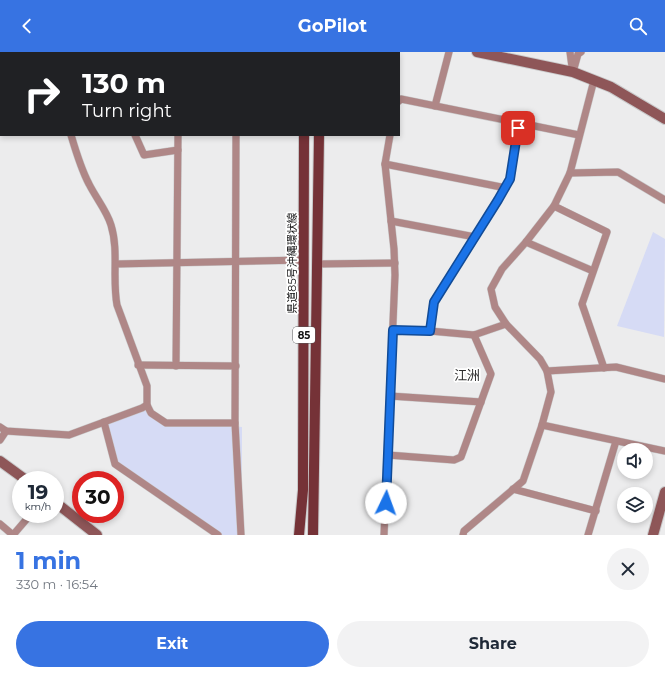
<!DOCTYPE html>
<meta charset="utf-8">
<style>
body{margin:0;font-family:Montserrat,"Noto Sans JP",sans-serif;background:#f2f2f3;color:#1f2937;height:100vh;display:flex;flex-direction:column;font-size:15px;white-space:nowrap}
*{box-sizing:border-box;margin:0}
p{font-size:13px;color:#747a83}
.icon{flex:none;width:22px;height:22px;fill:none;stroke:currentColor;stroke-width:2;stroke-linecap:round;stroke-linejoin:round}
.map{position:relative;height:483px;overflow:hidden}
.sheet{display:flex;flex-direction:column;background:#fff;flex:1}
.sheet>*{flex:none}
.hud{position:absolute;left:0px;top:0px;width:400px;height:84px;box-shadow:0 2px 6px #0003;background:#202124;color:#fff;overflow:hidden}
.controls{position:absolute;left:617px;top:391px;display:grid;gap:8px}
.controls a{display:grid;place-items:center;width:36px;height:36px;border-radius:50%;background:#fff;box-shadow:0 2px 6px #0003;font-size:20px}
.speed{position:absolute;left:12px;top:419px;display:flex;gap:8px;font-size:20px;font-weight:700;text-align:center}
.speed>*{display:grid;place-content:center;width:52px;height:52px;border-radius:50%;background:#fff;box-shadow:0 2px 6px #0003;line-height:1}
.speed small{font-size:10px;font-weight:400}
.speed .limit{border:6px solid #d22;background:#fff;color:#111}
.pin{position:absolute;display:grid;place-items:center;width:34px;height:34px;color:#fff;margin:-17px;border-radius:8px;box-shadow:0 2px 6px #0006}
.me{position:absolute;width:44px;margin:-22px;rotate:3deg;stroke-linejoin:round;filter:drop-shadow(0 0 3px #0008)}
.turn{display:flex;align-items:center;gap:14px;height:84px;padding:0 16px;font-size:18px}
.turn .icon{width:52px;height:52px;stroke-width:2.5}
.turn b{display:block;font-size:28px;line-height:34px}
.round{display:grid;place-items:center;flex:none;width:42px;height:42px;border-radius:21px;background:#f2f2f3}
.head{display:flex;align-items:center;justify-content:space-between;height:68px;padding:0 16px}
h1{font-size:24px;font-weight:700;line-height:30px;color:#3773e2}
.action{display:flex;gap:8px;margin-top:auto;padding:8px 16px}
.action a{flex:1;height:46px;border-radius:24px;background:#3773e2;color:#fff;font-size:16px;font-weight:700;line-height:46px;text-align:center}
.action a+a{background:#f2f2f3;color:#1f2937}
header{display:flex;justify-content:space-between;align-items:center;height:52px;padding:0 16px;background:#3773e2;color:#fff;font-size:18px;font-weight:700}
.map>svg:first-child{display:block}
.green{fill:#d6dbf5}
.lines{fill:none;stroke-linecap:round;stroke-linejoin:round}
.street-casing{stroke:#c9c9ca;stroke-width:8}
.secondary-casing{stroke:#c9c9ca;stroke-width:12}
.primary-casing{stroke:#c9c9ca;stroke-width:12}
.street{stroke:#af8787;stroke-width:7}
.secondary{stroke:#8e5658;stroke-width:10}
.primary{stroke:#753237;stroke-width:10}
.route-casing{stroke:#114b97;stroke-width:10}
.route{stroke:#1a73e8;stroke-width:7}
.labels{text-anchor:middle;stroke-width:3.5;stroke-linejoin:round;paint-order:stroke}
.shield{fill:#fff;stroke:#59595a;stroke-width:1}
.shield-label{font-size:10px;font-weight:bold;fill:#121213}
.street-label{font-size:11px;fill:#121213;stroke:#fff}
.quarter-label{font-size:13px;fill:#2b2b2c;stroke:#fff}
</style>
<header><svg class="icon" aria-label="back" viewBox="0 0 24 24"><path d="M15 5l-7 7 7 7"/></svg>GoPilot<svg class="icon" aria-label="search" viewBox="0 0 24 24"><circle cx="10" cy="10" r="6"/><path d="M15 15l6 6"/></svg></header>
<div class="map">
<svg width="665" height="483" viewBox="0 0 665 483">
<rect width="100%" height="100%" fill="#ececed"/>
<g class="green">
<polygon points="653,180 665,187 664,285 617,274"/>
<polygon points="146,353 167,370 242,375 242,483 218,483 114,410 105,370"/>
</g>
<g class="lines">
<g class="street-casing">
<g id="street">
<polyline points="15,0 15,1"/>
<polyline points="151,0 152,1"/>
<polyline points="570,0 572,15"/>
<polyline points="25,1 26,0"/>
<polyline points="119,1 120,0"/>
<polyline points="573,20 578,2 581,0"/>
<polyline points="399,49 401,47 579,83"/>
<polyline points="435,54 449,0"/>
<path d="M71,83C76,100 81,117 89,132C96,146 107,159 111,173C119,199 112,226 117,253L147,334V353L151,361L166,371H235"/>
<polyline points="135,83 144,103 178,98"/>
<polyline points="236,83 235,371 241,483"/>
<polyline points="385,112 506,136"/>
<polyline points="570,121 618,120 665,148"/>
<polyline points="554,154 607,180 582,252 604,316"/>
<polyline points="391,169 475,185"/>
<polyline points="526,190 593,219"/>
<polyline points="116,212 304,208"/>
<polyline points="317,212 395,211"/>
<polyline points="393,278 430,279 474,283 506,272"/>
<polyline points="430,279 434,250 475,185 510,127 519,71"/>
<polyline points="138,313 236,314"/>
<polyline points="176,314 178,83"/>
<polyline points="547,319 616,315 665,327"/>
<polyline points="390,344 481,350"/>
<polyline points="104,370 115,412 218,483"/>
<polyline points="542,373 665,399"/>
<polyline points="0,375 6,379 69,383 142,356 147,353"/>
<polyline points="0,388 6,379"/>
<polyline points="388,403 454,408 461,405 491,322 474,283"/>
<polyline points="513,437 596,459"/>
<polyline points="0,472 13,483"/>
<polyline points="13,483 31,462"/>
<polyline points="384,483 395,223 394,197 385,112 390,83"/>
<polyline points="463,483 464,479 523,429 542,373 551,340 547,319 540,307 506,272 495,255 491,237 502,217 526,190 554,154 570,121 594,28"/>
<polyline points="588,483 616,389"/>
</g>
</g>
<g class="secondary-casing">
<g id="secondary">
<polyline points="477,0 573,20 611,35 665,67"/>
<polyline points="0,409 26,428"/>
<polyline points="55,450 97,483"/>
<polyline points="653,483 665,440"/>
</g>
</g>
<g class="primary-casing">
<g id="primary">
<polyline points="305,0 305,1"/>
<polyline points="320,1 320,0"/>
<polyline points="299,483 303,438 304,83"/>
<polyline points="313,483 319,83"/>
</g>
</g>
<use href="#street" class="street"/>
<use href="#secondary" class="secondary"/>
<use href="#primary" class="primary"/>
</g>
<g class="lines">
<g class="route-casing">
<polyline id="route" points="386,451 393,278 430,279 434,250 498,148 510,127 518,76"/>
</g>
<use href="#route" class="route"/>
</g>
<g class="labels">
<rect class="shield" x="293" y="275" width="22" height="16" rx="3"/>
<g class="shield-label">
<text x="304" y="287">85</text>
</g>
<g class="street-label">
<text transform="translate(292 211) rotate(-90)" y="4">県道85号沖縄環状線</text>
</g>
<g class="quarter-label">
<text x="467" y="328">江洲</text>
</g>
</g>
</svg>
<div class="controls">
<a><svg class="icon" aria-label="sound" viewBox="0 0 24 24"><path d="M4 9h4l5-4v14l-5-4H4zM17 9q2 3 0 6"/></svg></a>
<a><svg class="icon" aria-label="layers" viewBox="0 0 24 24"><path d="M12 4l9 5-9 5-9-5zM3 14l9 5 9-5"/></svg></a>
</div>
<div class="speed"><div>19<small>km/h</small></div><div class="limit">30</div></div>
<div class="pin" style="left:518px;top:76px;background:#d93025"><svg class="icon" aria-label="arrive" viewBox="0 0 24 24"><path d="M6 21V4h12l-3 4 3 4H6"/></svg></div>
<svg class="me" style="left:386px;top:451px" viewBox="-20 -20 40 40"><circle r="19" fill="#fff"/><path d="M0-13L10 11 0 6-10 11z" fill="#1a73e8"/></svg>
<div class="hud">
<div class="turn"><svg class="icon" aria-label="right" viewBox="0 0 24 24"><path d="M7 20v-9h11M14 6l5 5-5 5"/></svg><div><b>130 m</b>Turn right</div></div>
</div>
</div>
<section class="sheet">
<div class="head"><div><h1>1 min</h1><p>330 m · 16:54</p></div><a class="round"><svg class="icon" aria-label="close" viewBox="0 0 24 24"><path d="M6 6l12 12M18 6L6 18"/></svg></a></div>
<div class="action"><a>Exit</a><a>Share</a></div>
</section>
